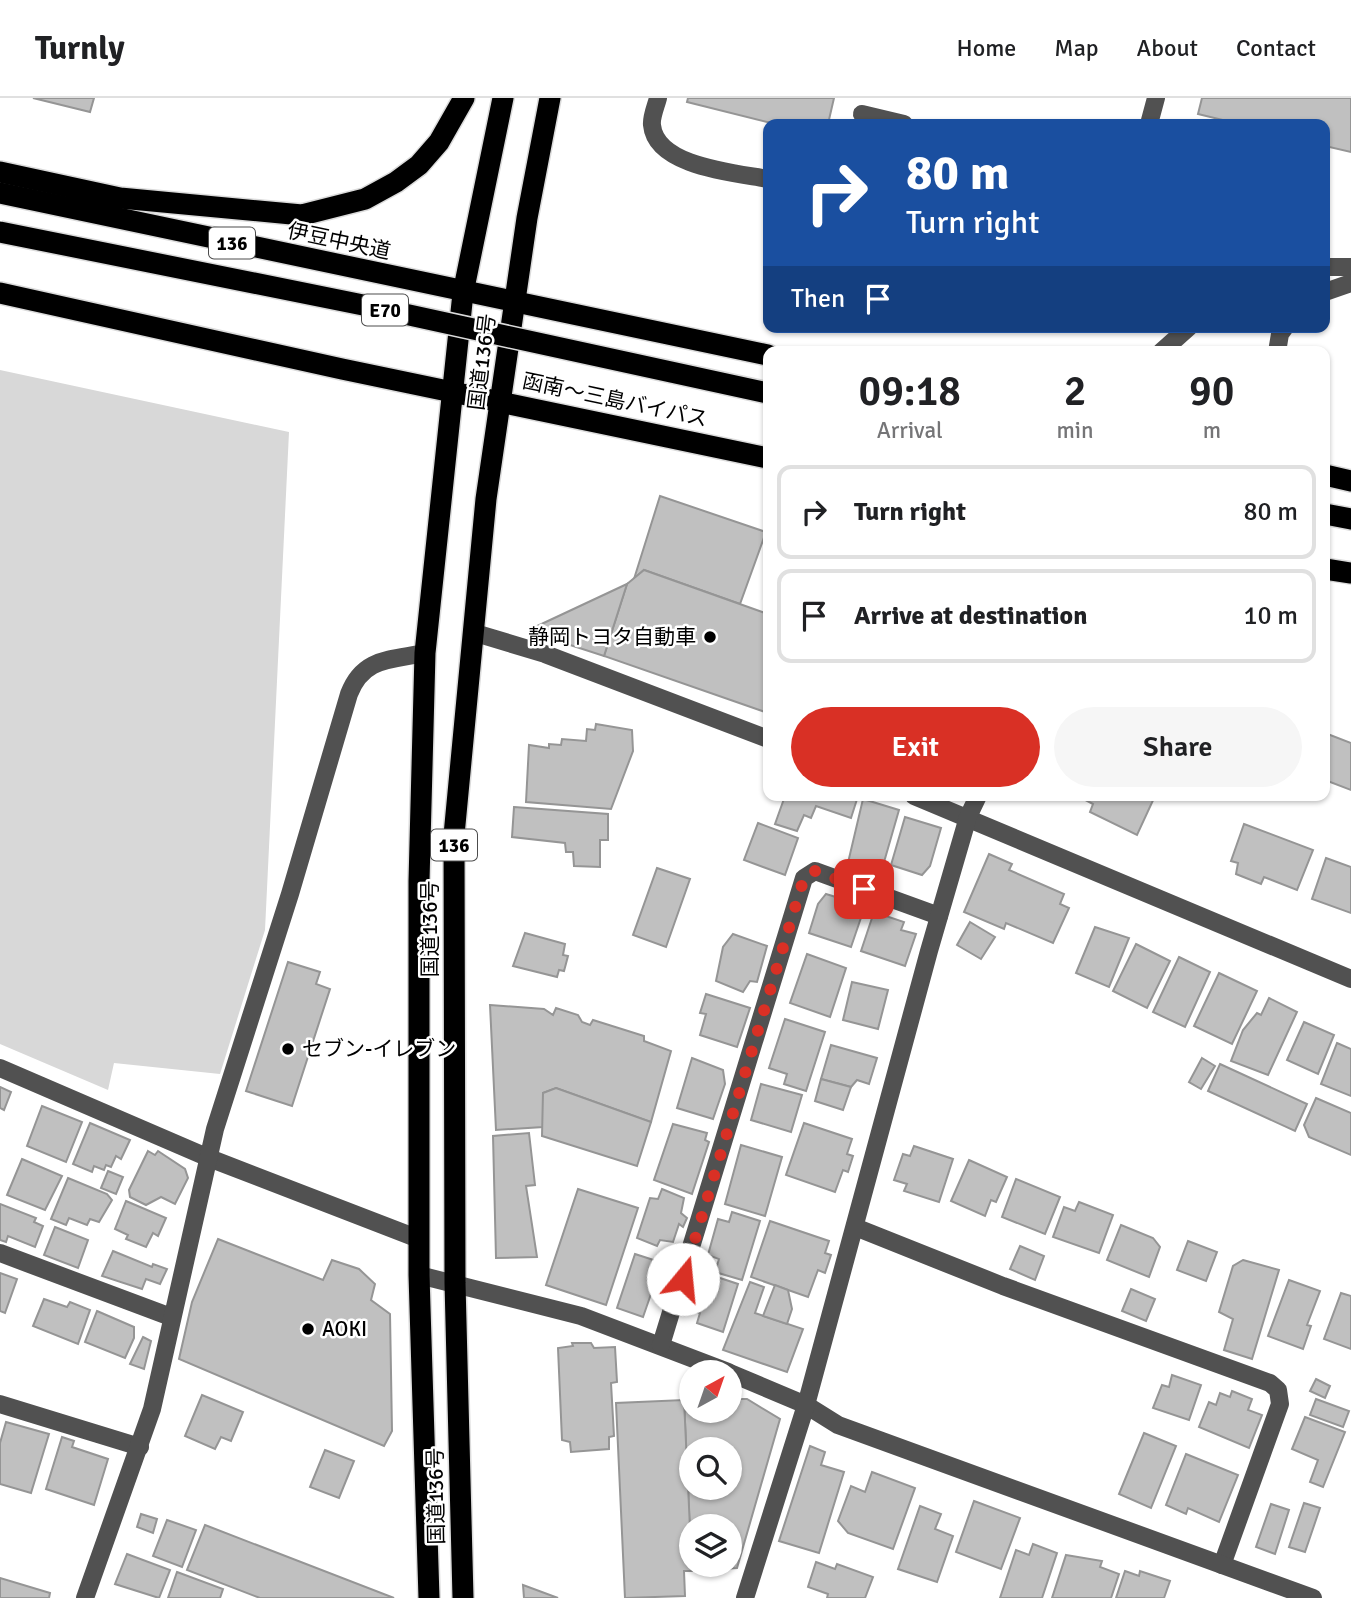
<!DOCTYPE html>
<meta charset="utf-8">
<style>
body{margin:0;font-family:Signika,"Noto Sans JP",sans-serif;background:#f6f6f6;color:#202124;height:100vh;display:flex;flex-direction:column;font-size:26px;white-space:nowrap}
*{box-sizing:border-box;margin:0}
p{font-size:23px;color:#757577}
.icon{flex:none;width:38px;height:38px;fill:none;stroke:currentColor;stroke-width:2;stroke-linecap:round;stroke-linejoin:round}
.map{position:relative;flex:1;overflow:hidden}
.sheet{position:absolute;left:763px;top:248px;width:567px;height:455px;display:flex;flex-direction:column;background:#fff;border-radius:14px;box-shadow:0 2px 5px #0004}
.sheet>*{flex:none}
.guide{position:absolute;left:763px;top:21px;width:567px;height:214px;border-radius:14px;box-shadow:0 2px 5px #0004;background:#1a4fa0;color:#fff;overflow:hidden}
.needle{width:46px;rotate:40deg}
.buttons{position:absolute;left:679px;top:1262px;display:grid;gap:14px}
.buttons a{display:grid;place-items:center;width:63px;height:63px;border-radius:50%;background:#fff;box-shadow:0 2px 5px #0004;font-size:35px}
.pin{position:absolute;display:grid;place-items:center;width:60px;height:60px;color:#fff;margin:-30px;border-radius:14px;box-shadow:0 4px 10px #0006}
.me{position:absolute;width:77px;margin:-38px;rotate:17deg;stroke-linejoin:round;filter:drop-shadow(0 0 5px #0008)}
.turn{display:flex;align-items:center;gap:24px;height:147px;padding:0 28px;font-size:32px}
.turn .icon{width:91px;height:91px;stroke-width:2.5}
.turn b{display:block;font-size:49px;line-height:60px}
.then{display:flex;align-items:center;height:66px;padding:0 28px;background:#0003;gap:14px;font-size:26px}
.eta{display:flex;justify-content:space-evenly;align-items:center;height:119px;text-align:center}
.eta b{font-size:42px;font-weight:600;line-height:49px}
.cta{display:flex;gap:14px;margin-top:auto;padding:14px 28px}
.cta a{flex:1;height:80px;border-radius:42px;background:#d93025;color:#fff;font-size:28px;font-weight:600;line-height:80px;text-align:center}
.cta a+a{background:#f6f6f6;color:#202124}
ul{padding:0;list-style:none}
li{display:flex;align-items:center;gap:21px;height:94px;margin:0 14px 10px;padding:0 14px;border:4px solid #e0e0e0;border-radius:14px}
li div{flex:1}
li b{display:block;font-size:26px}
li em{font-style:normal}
header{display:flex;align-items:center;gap:42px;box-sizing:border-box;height:98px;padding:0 35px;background:#fff;border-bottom:2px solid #e0e0e0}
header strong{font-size:33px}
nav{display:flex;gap:38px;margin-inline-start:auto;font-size:24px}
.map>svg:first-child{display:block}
.green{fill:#d8d8d8}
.building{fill:#c0c0c0;stroke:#959595;stroke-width:2;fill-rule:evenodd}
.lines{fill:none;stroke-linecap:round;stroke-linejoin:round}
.highway-casing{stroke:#dbdbdb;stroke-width:24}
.minor{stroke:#515151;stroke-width:18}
.highway{stroke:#000;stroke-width:21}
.highway-bridge-casing{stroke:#dbdbdb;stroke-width:24;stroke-linecap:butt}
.highway-bridge{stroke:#000;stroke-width:21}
.route{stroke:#d93025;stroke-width:12;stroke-dasharray:0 21.6}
.poi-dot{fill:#000;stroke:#fff;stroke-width:2.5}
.labels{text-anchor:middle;stroke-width:5;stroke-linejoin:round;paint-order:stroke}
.shield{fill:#fff;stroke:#4c4c4c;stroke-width:2}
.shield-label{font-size:19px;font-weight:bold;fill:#000}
.street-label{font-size:21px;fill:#000;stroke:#fff}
.poi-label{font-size:21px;fill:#000;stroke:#fff;text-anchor:start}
</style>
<header>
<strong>Turnly</strong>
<nav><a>Home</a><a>Map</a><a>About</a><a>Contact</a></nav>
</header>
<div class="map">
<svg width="1351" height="1500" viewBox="0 0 1351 1500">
<rect width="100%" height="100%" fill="#fff"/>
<polygon class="green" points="0,272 289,334 265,832 220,976 114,965 108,992 0,946"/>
<g class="building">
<polygon points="33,0 94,0 90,14"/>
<polygon points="688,0 834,0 828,26 775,26 687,4"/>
<polygon points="1202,0 1351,0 1351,54 1325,48 1325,26 1239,26 1198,16"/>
<polygon points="660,398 766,434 740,506 644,472 634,481"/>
<polygon points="644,472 768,516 768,615 604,558 627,486"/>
<polygon points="627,486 604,558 533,535 533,530"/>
<polygon points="596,626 632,632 633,653 611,711 526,704 529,647 549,650 549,646 561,647 562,641 586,643 587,631 595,632"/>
<polygon points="1325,635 1351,645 1351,692 1325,682"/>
<polygon points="785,698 858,698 851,720 816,708 811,720 804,717 797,733 775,726"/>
<polygon points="1078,698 1155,698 1137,737 1090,714 1093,706"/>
<polygon points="863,701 899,712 880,778 847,769"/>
<polygon points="514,709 608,716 608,742 600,742 600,769 574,768 573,754 566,754 565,745 512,739"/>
<polygon points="905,719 941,730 930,768 922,777 891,767"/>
<polygon points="758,725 798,740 785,777 744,762"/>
<polygon points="1244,726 1313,752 1297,792 1264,779 1261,786 1236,776 1238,765 1231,763"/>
<polygon points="989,756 1012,766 1009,772 1064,796 1060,806 1069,810 1053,845 1006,825 1004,831 964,814"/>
<polygon points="1326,760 1351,769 1351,815 1312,801"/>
<polygon points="657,770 690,781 666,849 633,837"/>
<polygon points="826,796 865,808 851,849 809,835 818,806"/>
<polygon points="874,814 904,824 901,832 916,836 905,868 861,853"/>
<polygon points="970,824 995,839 981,861 957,847"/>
<polygon points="1095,829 1129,840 1109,889 1076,875"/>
<polygon points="525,835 565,846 563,857 568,858 564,873 559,872 557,879 513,868"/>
<polygon points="733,836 767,848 757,884 750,883 743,894 716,883 723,849"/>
<polygon points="1136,846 1170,863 1147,910 1113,893"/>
<polygon points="807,856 846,870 830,919 790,905"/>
<polygon points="1179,859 1210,874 1185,929 1153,914"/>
<polygon points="288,864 320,874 316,886 330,891 292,1008 246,993"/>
<polygon points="1219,875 1257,893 1232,946 1194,928"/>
<polygon points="852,884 888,892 878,931 843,922"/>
<polygon points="706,896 750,910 737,949 700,937 706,916 700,915"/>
<polygon points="1269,900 1297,914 1268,977 1231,963 1243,932 1257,915 1261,917"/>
<polygon points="490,907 544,911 553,917 556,910 578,917 582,924 590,927 593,922 644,938 644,943 671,953 651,1024 556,990 543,995 543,1029 496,1032"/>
<polygon points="785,921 825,934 806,993 784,986 787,976 769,970"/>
<polygon points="1304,924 1334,937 1318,976 1287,962"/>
<polygon points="1337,945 1351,951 1351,998 1321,986"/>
<polygon points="831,947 877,960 869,986 857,982 851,989 821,981"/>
<polygon points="692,960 723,972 725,986 713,1021 677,1010"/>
<polygon points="1202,960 1215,968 1201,991 1189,984"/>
<polygon points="1220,966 1307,1006 1295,1033 1208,993"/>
<polygon points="821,981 851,989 843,1012 815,1003"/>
<polygon points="761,986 802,997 791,1034 751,1022"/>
<polygon points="0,989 11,994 4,1012 0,1010"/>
<polygon points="556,990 651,1024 637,1068 542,1038 543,995"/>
<polygon points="1316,1000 1351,1015 1351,1057 1309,1039 1304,1027"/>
<polygon points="42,1008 82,1024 66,1064 27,1048"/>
<polygon points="90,1025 130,1042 121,1061 116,1058 111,1069 106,1067 104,1072 94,1068 92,1074 73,1066"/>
<polygon points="804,1025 852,1041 847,1056 853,1058 848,1074 843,1072 835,1094 786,1077"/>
<polygon points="673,1026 707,1035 705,1042 709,1044 692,1096 654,1082"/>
<polygon points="529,1035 535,1087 526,1088 537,1159 496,1160 493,1038"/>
<polygon points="741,1047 782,1059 765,1118 725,1106"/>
<polygon points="914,1048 953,1061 939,1104 904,1093 907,1086 894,1082 903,1056 910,1058"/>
<polygon points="148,1053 155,1057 158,1053 185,1071 188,1080 175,1106 161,1099 146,1107 130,1099 129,1092"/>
<polygon points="22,1061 62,1078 45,1112 7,1097"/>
<polygon points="969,1062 1007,1079 996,1104 991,1102 985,1118 951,1103"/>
<polygon points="108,1073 123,1079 116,1096 101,1090"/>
<polygon points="68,1080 107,1096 112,1102 99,1124 90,1121 87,1127 69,1120 66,1127 51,1121"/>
<polygon points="1016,1081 1060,1099 1045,1136 1002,1119"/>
<polygon points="578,1091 638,1110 606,1207 546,1187"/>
<polygon points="662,1091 684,1100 681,1115 687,1120 683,1129 679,1126 673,1144 660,1142 657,1148 637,1140 650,1100 658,1101"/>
<polygon points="126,1103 166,1120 158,1138 153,1135 146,1149 126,1141 128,1137 115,1131"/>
<polygon points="1079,1104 1113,1117 1099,1155 1053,1139 1064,1109 1075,1113"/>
<polygon points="0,1106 36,1120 34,1124 43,1128 35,1149 8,1138 6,1144 0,1142"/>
<polygon points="732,1114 760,1123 742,1182 715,1174 719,1161 708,1157 718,1121 729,1124"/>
<polygon points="770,1123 829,1143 825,1155 831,1157 825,1175 818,1172 808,1199 751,1179"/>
<polygon points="1121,1127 1153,1140 1160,1149 1149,1179 1107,1162"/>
<polygon points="55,1129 88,1142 78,1170 44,1157"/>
<polygon points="218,1141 323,1182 332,1162 359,1171 375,1186 371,1202 390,1216 392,1333 384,1348 179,1261 192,1204"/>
<polygon points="1188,1143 1217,1154 1206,1183 1177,1172"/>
<polygon points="1020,1148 1044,1158 1035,1182 1010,1171"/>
<polygon points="113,1153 152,1169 153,1166 167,1171 160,1186 146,1181 142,1191 102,1178"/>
<polygon points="635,1156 672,1168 661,1199 651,1196 643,1219 617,1210"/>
<polygon points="1243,1162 1279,1172 1252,1261 1224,1252 1233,1221 1219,1214 1233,1168"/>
<polygon points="702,1174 738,1186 723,1234 697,1225 700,1215 690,1212"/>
<polygon points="0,1175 17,1181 5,1215 0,1213"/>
<polygon points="1289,1182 1320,1193 1307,1227 1311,1228 1303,1251 1268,1238"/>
<polygon points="750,1184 764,1189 755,1215 803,1231 787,1274 723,1252"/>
<polygon points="775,1187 788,1192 792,1211 787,1226 763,1218"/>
<polygon points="1131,1191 1155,1201 1146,1223 1122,1213"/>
<polygon points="1341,1195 1351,1198 1351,1251 1324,1241"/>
<polygon points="44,1201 67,1209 70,1204 90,1212 78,1246 33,1228"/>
<polygon points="97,1213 134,1229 134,1240 125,1260 85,1244"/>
<polygon points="143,1239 151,1243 144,1271 130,1266"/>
<polygon points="572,1245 591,1245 594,1250 615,1249 617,1284 611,1285 614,1338 609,1339 609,1351 571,1354 570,1344 562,1342 558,1250 573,1248"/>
<polygon points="1172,1277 1201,1287 1189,1322 1153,1310 1162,1287 1169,1289"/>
<polygon points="1316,1281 1330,1288 1325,1300 1310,1293"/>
<polygon points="1232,1293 1252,1301 1248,1312 1262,1317 1249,1350 1199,1329 1209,1304 1216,1307 1220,1295 1230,1299"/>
<polygon points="202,1297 243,1314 231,1343 221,1339 215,1351 185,1338"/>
<path d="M730,1301H747L780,1321L737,1470L692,1473V1466H730V1428H691V1457L684,1302H691V1312H730ZM691,1351H730V1390H691Z"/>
<polygon points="1316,1301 1349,1313 1343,1329 1310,1317"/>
<polygon points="684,1302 692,1473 684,1473 685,1498 625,1500 616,1305"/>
<polygon points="1305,1319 1345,1334 1323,1389 1310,1384 1318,1362 1292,1351"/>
<polygon points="6,1324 49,1336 31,1395 0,1386 0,1345"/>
<polygon points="1144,1335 1176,1348 1151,1410 1119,1396"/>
<polygon points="62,1339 74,1343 72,1349 108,1361 94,1407 46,1391"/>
<polygon points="810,1348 825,1354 821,1367 844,1374 819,1455 779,1443"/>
<polygon points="325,1352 354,1363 339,1400 310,1389"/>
<polygon points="1186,1356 1238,1377 1219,1424 1188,1410 1186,1416 1166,1407"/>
<polygon points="872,1374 915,1390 893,1451 848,1435 838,1423 851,1388 865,1394"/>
<polygon points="974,1403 1020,1420 1001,1471 956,1454"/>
<polygon points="1304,1405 1320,1410 1305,1454 1289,1449"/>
<polygon points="1271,1406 1289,1412 1275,1456 1256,1449"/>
<polygon points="920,1408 941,1416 935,1431 953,1438 937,1484 898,1471"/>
<polygon points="141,1416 157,1421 153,1435 137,1429"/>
<polygon points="167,1422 196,1432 182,1469 153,1458"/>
<polygon points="205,1427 394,1500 260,1500 187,1472"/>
<polygon points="1033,1446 1057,1455 1042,1500 1000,1500 1016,1452 1029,1457"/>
<polygon points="127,1456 170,1472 159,1500 115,1486"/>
<polygon points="1066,1457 1102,1463 1100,1469 1119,1476 1111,1500 1052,1500"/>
<polygon points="816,1464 835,1471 837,1466 873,1479 865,1500 827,1500 828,1496 808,1489"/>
<polygon points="1125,1473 1139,1478 1140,1473 1170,1483 1164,1500 1116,1500"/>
<polygon points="177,1474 223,1491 220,1500 168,1500"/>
<polygon points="0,1480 50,1495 49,1500 0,1500"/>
<polygon points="523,1487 558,1500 524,1500"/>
</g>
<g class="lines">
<g class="highway-casing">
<g id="highway">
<polyline points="0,74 120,100 302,117 365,101 396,84 419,67 439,44 464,0"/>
<polyline points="0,95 768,257"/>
<polyline points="0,195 342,271 768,360"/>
<polyline points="1325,377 1351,383"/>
<polyline points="1325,416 1351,421"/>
<polyline points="1325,471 1351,475"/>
<polyline points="429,1500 419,1177 419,783 425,555 463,195 503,0"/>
<polyline points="463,1500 455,1185 454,737 486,401 527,120 550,0"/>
</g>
</g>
<g class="minor">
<path d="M658,0C656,8 651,19 652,27C656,69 736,75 768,81"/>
<polyline points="862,16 904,26"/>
<polyline points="1149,26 1156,0"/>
<polyline points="1325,169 1351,169"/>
<polyline points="1325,194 1351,185"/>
<polyline points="1161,254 1189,229"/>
<polyline points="1277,254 1280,236 1285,229"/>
<polyline points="472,534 545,556 768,641"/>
<polyline points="914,698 1351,881"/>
<polyline points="0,970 209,1060 419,1141"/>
<polyline points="855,1129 1003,1188 1270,1285 1278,1292 1280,1306 1222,1467"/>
<polyline points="0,1155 171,1219"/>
<polyline points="419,1177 581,1218 728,1274"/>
<polyline points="661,1247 804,780 815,773 939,818"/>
<polyline points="730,1275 806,1307 838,1327 1313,1500"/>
<polyline points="0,1306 140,1349"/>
<path d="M85,1500L152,1311L215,1031L290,796L349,596C363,559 391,562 425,555"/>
<polyline points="745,1500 806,1307 929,853 968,719 978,698"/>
</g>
<use href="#highway" class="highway"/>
<g class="highway-bridge-casing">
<polyline id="highway-bridge" points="0,134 368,208 768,295"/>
</g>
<use href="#highway-bridge" class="highway-bridge"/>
</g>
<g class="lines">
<polyline class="route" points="683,1181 804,780 815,773 864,791"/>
</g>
<g class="poi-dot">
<circle cx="710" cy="539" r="7"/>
<circle cx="288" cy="951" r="7"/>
<circle cx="308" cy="1231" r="7"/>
</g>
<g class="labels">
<g class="shield">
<rect x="209" y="129.5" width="46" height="31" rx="5"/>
<rect x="362" y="196.5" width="46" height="31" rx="5"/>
<rect x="431" y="731.5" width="46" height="31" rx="5"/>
</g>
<g class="shield-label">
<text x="232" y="152">136</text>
<text x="385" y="219">E70</text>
<text x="454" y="754">136</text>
</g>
<g class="street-label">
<text transform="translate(339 143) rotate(12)" y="7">伊豆中央道</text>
<text transform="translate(482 264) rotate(-83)" y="7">国道136号</text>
<text transform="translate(615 302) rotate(12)" y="7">函南～三島バイパス</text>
<text transform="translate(430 831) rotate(-90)" y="7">国道136号</text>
<text transform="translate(436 1398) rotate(-91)" y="7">国道136号</text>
</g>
<g class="poi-label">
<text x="696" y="546" text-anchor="end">静岡トヨタ自動車</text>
<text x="302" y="958">セブン-イレブン</text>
<text x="322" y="1238">AOKI</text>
</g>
</g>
</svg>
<div class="buttons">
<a><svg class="needle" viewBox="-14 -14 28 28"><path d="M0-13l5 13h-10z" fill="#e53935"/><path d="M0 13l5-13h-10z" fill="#757577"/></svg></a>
<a><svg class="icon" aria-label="search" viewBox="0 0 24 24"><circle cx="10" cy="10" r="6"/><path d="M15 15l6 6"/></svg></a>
<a><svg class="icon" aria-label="layers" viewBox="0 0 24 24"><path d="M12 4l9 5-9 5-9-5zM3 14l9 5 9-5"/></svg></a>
</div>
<div class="pin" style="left:864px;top:791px;background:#d93025"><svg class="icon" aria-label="arrive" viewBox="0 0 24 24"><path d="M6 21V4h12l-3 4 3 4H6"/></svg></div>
<svg class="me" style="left:683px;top:1181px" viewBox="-20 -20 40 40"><circle r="19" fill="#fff"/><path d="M0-13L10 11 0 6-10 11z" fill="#d93025"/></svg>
<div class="guide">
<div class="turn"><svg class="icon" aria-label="right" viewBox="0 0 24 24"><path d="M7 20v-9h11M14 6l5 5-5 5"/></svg><div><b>80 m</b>Turn right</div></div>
<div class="then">Then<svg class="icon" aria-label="arrive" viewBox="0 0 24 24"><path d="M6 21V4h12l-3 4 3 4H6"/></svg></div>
</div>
<section class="sheet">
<div class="eta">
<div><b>09:18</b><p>Arrival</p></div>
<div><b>2</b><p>min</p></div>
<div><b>90</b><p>m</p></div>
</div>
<ul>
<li><svg class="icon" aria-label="right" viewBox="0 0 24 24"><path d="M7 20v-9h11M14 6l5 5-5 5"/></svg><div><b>Turn right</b></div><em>80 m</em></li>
<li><svg class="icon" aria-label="arrive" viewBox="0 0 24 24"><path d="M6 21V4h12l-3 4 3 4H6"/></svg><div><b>Arrive at destination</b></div><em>10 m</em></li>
</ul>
<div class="cta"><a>Exit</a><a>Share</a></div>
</section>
</div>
